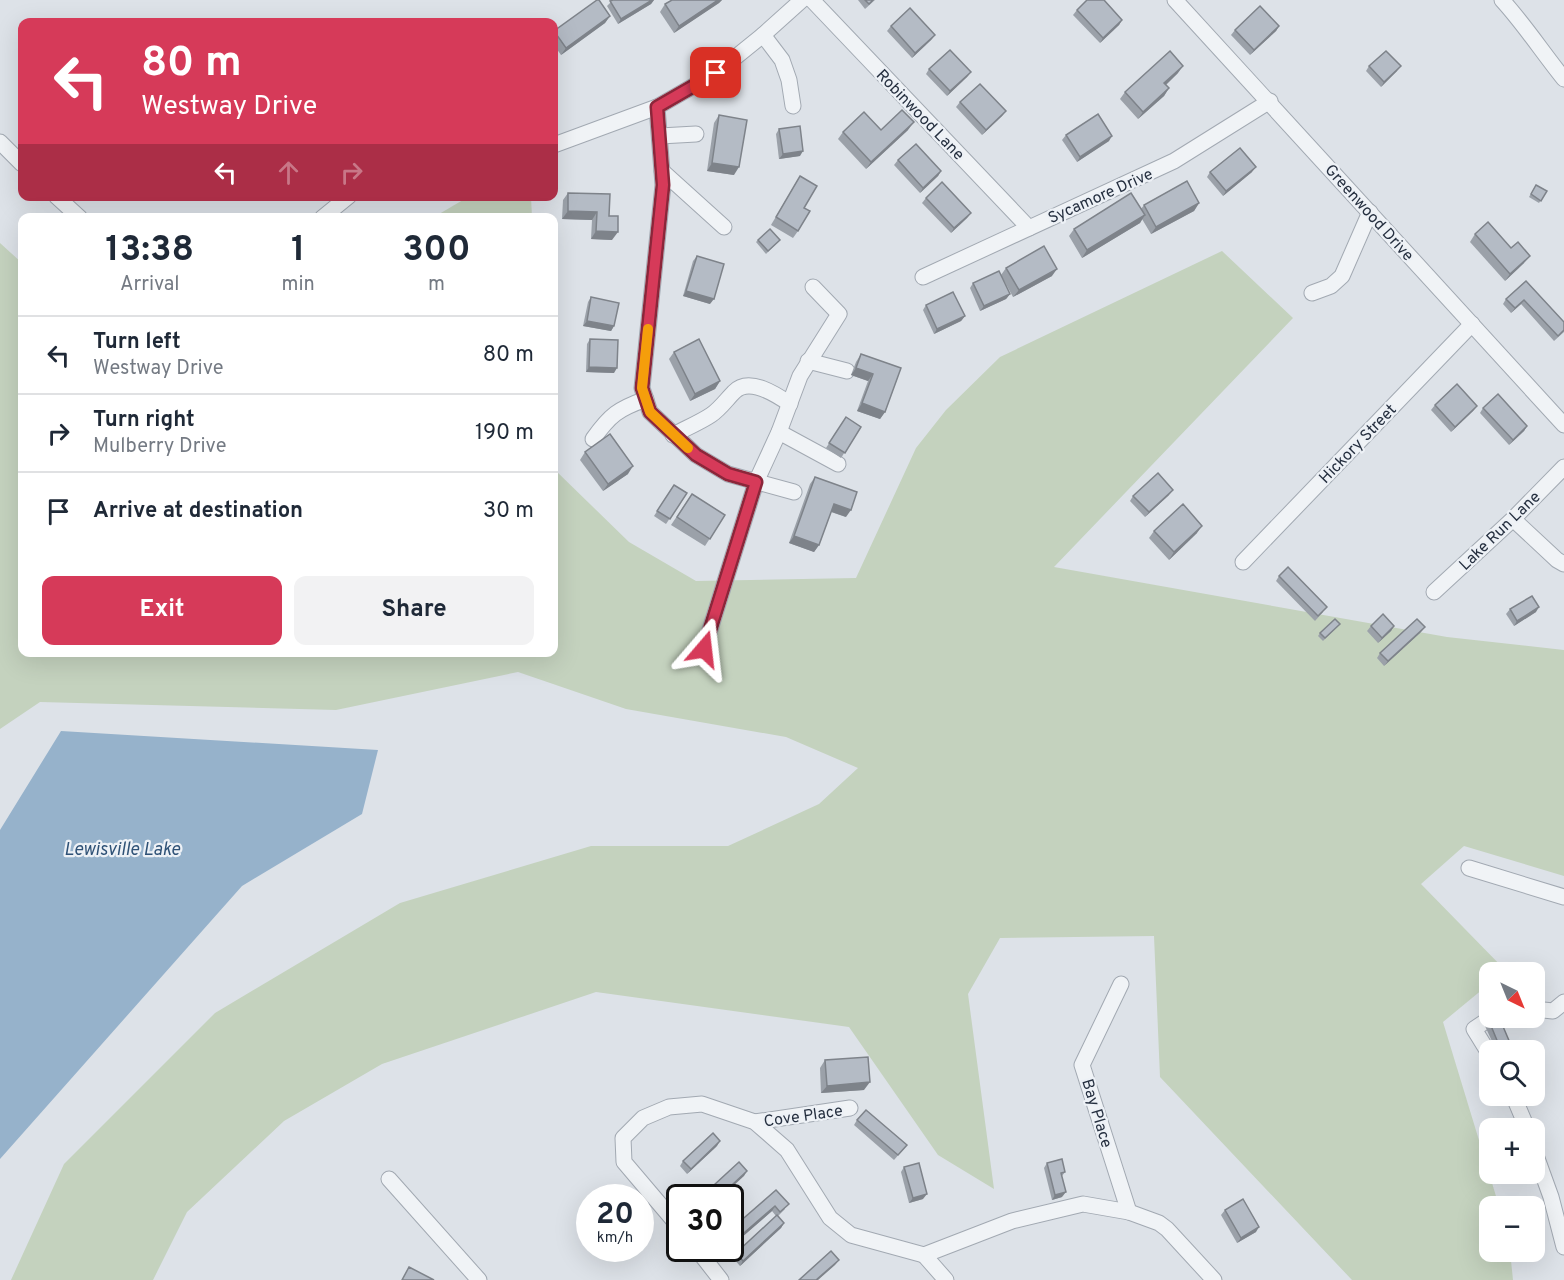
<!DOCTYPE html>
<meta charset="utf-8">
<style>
body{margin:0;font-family:Overpass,sans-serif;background:#f2f2f3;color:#1f2937;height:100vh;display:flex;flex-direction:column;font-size:22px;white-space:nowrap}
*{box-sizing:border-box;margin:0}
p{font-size:20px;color:#747a83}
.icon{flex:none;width:33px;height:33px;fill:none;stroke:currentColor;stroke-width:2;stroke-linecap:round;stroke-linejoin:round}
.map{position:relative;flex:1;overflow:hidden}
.side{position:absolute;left:18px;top:213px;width:540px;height:444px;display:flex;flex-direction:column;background:#fff;border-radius:12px;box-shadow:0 6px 24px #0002}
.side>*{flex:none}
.top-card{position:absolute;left:18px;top:18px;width:540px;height:183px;border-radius:12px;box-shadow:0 6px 24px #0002;background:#d63a59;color:#fff;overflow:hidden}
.needle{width:39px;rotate:137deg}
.tools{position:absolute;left:1479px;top:962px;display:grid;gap:12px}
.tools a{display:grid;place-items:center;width:66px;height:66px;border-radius:12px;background:#fff;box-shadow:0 6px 24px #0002;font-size:30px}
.speed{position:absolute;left:576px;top:1184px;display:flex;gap:12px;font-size:30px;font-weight:700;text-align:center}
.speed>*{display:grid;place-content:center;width:78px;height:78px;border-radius:50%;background:#fff;box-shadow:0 6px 24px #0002;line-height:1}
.speed small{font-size:15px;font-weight:400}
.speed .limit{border:3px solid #111;border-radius:9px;background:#fff;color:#111}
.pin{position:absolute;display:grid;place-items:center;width:51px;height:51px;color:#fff;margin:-26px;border-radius:12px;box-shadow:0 3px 9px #0006}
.me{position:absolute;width:66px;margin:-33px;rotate:17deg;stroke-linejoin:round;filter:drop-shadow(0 0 4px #0008)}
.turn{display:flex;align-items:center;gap:21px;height:126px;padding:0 24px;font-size:27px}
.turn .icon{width:78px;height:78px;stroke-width:2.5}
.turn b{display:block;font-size:42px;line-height:51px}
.lanes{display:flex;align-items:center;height:57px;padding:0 24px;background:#0003;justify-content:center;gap:30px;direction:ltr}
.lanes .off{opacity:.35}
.eta{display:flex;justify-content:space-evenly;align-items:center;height:102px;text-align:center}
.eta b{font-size:36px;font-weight:700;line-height:42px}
.primary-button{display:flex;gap:12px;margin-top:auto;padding:12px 24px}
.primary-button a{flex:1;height:69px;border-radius:12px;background:#d63a59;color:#fff;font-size:24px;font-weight:700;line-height:69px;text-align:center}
.primary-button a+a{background:#f2f2f3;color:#1f2937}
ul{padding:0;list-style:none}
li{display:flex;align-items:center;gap:18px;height:78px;padding:0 24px;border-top:2px solid #e0e1e3}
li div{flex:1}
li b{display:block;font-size:22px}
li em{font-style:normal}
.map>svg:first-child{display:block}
.green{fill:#c4d2be}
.water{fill:#96b2cb}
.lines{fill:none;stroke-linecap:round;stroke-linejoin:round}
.street-casing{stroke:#a2a9b2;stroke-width:17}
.street{stroke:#f0f3f6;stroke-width:15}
.wall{fill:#9ba1a9}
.shaded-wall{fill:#7e838a}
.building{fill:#b4bbc5;stroke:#7e838a;stroke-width:1.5}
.route-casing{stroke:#8b263a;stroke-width:15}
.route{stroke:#d63a59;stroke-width:10}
.slow{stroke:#f59e0b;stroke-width:10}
.labels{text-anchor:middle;stroke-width:4.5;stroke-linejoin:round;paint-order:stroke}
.street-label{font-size:16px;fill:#263040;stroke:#edf1f6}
.water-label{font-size:18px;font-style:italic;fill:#2e5176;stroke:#edf1f6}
</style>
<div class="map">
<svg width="1564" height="1280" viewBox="0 0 1564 1280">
<rect width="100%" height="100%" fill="#dde2e8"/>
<g class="green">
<polygon points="468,197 531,197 532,217 434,217"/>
<polygon points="0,243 22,263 22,652 554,652 554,469 629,542 696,581 856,578 916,448 946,410 1000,357 1222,251 1293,318 1054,567 1447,637 1564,650 1564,876 1464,846 1421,884 1506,971 1490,972 1489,984 1443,1022 1499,1206 1490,1206 1490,1251 1510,1251 1513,1280 1352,1280 1160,1077 1154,936 1000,938 968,994 994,1189 938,1155 849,1027 596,992 382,1064 284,1121 187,1212 153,1280 11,1280 64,1164 215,1013 400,903 591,846 728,846 819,804 858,768 786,737 626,709 518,672 336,710 40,702 0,729"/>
</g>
<polygon class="water" points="61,731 378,750 362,814 242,886 0,1159 0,830"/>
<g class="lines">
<g class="street-casing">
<g id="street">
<polyline points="812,0 1029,228"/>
<polyline points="1175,0 1564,425"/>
<path d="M1502,0C1524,24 1543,53 1564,79"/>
<polyline points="763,35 782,60 789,80 793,106"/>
<polyline points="657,107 663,185 642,388 650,412 696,455 728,474 794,492"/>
<polyline points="660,136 696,134"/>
<polyline points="0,142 22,164"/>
<polyline points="554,145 657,107 716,73 763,35 802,0"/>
<polyline points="662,171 724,227"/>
<polyline points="56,196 80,218"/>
<polyline points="322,218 349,196"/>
<polyline points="923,277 1174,161 1270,101"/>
<polyline points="1312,293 1331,286 1342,276 1370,212"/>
<polyline points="808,361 847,371"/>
<polyline points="779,432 838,464"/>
<path d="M673,435C686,428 699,423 711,415C720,409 727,399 734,392C749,376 777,395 790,404"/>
<path d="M593,439C610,415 618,409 646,399"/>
<polyline points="1513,519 1557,560 1564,564"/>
<polyline points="1243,562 1472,324"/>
<polyline points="1434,592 1513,519 1564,467"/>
<polyline points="704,649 756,482 779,432 800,376 839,314 813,287"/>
<polyline points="1469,868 1564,897"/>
<polyline points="1121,984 1082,1065 1129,1212"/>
<polyline points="1534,1009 1553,1011 1564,1002"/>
<polyline points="1490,1055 1474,1029 1492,1017"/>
<polyline points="1513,1095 1527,1128"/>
<polyline points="755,1122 850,1108"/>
<polyline points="1534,1150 1551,1197 1564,1247"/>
<polyline points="389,1179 479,1280"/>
<polyline points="680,1228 624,1162 623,1138 643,1118 669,1107 702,1104 755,1122 787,1150 830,1218 851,1235 924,1255 1012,1221 1083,1204 1129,1212 1159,1223 1167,1229 1214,1280"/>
<polyline points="696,1248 721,1280"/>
<polyline points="924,1255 946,1280"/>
</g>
</g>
<use href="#street" class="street"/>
</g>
<g class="wall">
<polygon points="613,0 654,0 651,4 618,24 607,6"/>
<polygon points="672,0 722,0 719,3 674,33 660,12 665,4"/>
<polygon points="858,0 875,0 865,9"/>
<polygon points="1077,10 1122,20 1119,25 1100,43 1073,15"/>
<polygon points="610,16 605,23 561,55 554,45 554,31"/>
<polygon points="891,26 935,35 931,40 912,58 887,31"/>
<polygon points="1279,26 1276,31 1250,55 1231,35 1235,30"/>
<polygon points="1369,66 1397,71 1381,87 1366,71"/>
<polygon points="929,69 971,72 967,77 947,96 926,74"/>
<polygon points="1178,73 1166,85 1169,88 1164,96 1138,119 1120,99 1125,92"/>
<polygon points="960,102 1006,111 1002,116 982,135 956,107"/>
<polygon points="719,115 734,175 707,171 714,123"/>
<polygon points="779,129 800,156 779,159 776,134"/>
<polygon points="881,130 908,130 866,169 838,139 843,132"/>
<polygon points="1066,135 1109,141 1077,162 1062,140"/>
<polygon points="898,160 941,171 938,176 920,193 894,165"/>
<polygon points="1210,172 1252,172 1223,196 1207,177"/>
<polygon points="800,176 804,208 798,231 793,238 771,225"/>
<polygon points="1536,185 1547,191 1539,203 1529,197"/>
<polygon points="568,193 609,216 612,240 591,239 592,220 562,219 563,200"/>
<polygon points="926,198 971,213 967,218 951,233 922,203"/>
<polygon points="1199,203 1194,211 1151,234 1142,219 1140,223 1082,258 1069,236 1074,229 1141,209 1144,205"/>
<polygon points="1475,234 1524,263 1505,281 1470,242"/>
<polygon points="758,240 780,240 766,254 756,242"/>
<polygon points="697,256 710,304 683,296 693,261"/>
<polygon points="1006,268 1052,276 1013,297 1001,275"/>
<polygon points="1526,281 1564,322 1564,332 1554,341 1521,304 1511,313 1503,304 1506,299"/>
<polygon points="973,283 1010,294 1006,299 980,311 970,288"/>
<polygon points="591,297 614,326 611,331 583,326 588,302"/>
<polygon points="926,305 965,316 961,321 934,334 923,310"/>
<polygon points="590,339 614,373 586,372 587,344"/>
<polygon points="674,352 720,381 715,389 690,401 669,359"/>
<polygon points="861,354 901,368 885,412 880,419 857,411 868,381 851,375 856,362"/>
<polygon points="1435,405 1477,406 1473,411 1451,432 1431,410"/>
<polygon points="1483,408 1527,426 1524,431 1509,445 1480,413"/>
<polygon points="846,417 861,427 841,458 826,448"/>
<polygon points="585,452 628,474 603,491 580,460"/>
<polygon points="815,477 846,517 831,512 819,545 814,552 789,543 810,484"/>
<polygon points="674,485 687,493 666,524 654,516"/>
<polygon points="692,494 725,515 705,546 671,525"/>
<polygon points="1169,495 1145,517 1130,501 1133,496"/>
<polygon points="1154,531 1197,533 1169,560 1149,538"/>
<polygon points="1279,576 1323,612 1315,621 1276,581"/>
<polygon points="1510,609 1536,612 1514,626 1506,614"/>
<polygon points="1340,624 1323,641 1318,636 1320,633"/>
<polygon points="1371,626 1394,626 1391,631 1378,643 1367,631"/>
<polygon points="1421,632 1384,666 1377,658 1380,653"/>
<polygon points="1489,1021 1513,1050 1496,1050 1485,1026"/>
<polygon points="825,1060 864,1090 821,1093 820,1068"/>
<polygon points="857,1120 907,1145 894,1160 854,1125"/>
<polygon points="717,1146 687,1174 680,1166 683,1161"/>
<polygon points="1047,1163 1065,1172 1062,1176 1062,1197 1052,1200 1044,1168"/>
<polygon points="904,1167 923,1199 909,1203 901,1172"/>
<polygon points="776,1190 785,1209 778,1216 784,1223 781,1228 740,1266 733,1258 736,1253 776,1216 772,1211 734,1244 730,1240 730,1230"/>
<polygon points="1225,1210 1256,1232 1237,1243 1221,1215"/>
</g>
<g class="shaded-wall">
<polygon points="652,0 654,0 651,4 618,24 621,19"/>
<polygon points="718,0 722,0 719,3 674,33 679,26"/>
<polygon points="610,16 605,23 561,55 566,48"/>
<polygon points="1122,20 1119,25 1100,43 1103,38"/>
<polygon points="1279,26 1276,31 1250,55 1254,50"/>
<polygon points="935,35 931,40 912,58 915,53"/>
<polygon points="1183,66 1178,73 1159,91 1164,83"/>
<polygon points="1401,66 1397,71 1381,87 1384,82"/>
<polygon points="971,72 967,77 947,96 950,91"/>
<polygon points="1169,88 1164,96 1138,119 1143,112"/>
<polygon points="1006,111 1002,116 982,135 986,130"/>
<polygon points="914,122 908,130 866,169 871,162"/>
<polygon points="1112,136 1109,141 1077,162 1080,157"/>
<polygon points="803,151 800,156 779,159 783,154"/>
<polygon points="712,163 739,167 734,175 707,171"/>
<polygon points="1256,167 1252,172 1223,196 1226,191"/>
<polygon points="941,171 938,176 920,193 923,188"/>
<polygon points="1199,203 1194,211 1151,234 1156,227"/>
<polygon points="568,211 597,212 592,220 562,219"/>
<polygon points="971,213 967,218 951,233 954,228"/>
<polygon points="1145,215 1140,223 1082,258 1087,250"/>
<polygon points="596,231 618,232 612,240 591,239"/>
<polygon points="1530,256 1524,263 1505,281 1510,274"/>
<polygon points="1057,269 1052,276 1013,297 1019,290"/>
<polygon points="686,291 714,299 710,304 683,296"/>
<polygon points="1010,294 1006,299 980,311 984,306"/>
<polygon points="1524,300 1521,304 1511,313 1515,308"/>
<polygon points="965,316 961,321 934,334 937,329"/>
<polygon points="587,321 614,326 611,331 583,326"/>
<polygon points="589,367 617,368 614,373 586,372"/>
<polygon points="856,368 873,374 868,381 851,375"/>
<polygon points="720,381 715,389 690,401 695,394"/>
<polygon points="862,403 885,412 880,419 857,411"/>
<polygon points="1477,406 1473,411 1451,432 1455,427"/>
<polygon points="1527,426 1524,431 1509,445 1513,440"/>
<polygon points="633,466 628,474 603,491 608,484"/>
<polygon points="1173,490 1169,495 1145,517 1149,512"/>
<polygon points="834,504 851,510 846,517 829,511"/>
<polygon points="1202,526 1197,533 1169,560 1174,552"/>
<polygon points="794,536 819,545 814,552 789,543"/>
<polygon points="1539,607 1536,612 1514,626 1517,621"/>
<polygon points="1394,626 1391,631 1378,643 1382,638"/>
<polygon points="1425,627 1421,632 1384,666 1388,661"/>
<polygon points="870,1082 864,1090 821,1093 827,1086"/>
<polygon points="720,1141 717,1146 687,1174 691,1169"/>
<polygon points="747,1171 744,1176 721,1197 719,1197"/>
<polygon points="1066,1192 1062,1197 1052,1200 1055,1195"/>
<polygon points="927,1194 923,1199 909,1203 913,1198"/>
<polygon points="775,1206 772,1211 734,1244 737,1239"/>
<polygon points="784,1223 781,1228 740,1266 743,1261"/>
<polygon points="1259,1227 1256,1232 1237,1243 1241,1238"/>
<polygon points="839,1260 835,1265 818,1280 816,1280"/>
</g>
<g class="building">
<polygon points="597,0 599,0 610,16 566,48 554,31"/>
<polygon points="613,0 652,0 621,19 610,1"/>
<polygon points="672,0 718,0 679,26 665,4"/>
<polygon points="865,0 873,0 869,4"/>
<polygon points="1087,0 1104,0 1122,20 1103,38 1077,10"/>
<polygon points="1260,6 1279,26 1254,50 1235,30"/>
<polygon points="910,8 935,35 915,53 891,26"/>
<polygon points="950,50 971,72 950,91 929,69"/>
<polygon points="1170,51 1183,66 1164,83 1169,88 1143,112 1125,92"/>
<polygon points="1386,51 1401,66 1384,82 1369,66"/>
<polygon points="980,84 1006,111 986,130 960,102"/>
<polygon points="902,110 914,122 871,162 843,132 864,112 881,130"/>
<polygon points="1098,114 1112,136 1080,157 1066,135"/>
<polygon points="719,115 747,120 739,167 712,163"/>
<polygon points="800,126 803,151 783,154 779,129"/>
<polygon points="916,144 941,171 923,188 898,160"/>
<polygon points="1240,148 1256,167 1226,191 1210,172"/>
<polygon points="800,176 817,186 804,208 810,211 798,231 776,217"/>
<polygon points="1187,181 1199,203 1156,227 1144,205"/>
<polygon points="942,182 971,213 954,228 926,198"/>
<polygon points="1536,185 1547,191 1541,201 1531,194"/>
<polygon points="568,193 610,194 609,216 618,216 618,232 596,231 597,212 568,211"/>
<polygon points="1131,193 1145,215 1087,250 1074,229"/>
<polygon points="1488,222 1511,248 1518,242 1530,256 1510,274 1475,234"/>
<polygon points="770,229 780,240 768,251 758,240"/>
<polygon points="1044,246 1057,269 1019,290 1006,268"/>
<polygon points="697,256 724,264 714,299 686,291"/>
<polygon points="999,271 1010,294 984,306 973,283"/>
<polygon points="1526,281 1564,322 1564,330 1558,336 1524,300 1515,308 1506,299"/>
<polygon points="953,292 965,316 937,329 926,305"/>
<polygon points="591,297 619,303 614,326 587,321"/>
<polygon points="590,339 618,340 617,368 589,367"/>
<polygon points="699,339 720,381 695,394 674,352"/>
<polygon points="861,354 901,368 885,412 862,403 873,374 856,368"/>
<polygon points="1457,384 1477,406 1455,427 1435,405"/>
<polygon points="1498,394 1527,426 1513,440 1483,408"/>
<polygon points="846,417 861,427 845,453 829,443"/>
<polygon points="610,434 633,466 608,484 585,452"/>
<polygon points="1158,473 1173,490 1149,512 1133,496"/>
<polygon points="815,477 857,492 851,510 834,504 819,545 794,536"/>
<polygon points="674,485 687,493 670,519 657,511"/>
<polygon points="692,494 725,515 710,539 677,517"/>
<polygon points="1183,504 1202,526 1174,552 1154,531"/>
<polygon points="1288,567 1327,607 1318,616 1279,576"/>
<polygon points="1532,596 1539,607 1517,621 1510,609"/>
<polygon points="1383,614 1394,626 1382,638 1371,626"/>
<polygon points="1335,619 1340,624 1325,638 1320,633"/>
<polygon points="1417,619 1425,627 1388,661 1380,653"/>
<polygon points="1499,1017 1513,1050 1501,1050 1489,1021"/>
<polygon points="868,1057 870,1082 827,1086 825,1060"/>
<polygon points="866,1110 907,1145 898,1155 857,1120"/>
<polygon points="713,1133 720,1141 691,1169 683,1161"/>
<polygon points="1062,1159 1065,1172 1061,1173 1066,1192 1055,1195 1047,1163"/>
<polygon points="739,1162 747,1171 719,1197 701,1197"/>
<polygon points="919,1163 927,1194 913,1198 904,1167"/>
<polygon points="776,1190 789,1204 780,1212 775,1206 737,1239 730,1231 730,1230"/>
<polygon points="1243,1199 1259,1227 1241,1238 1225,1210"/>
<polygon points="777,1215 784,1223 743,1261 736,1253"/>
<polygon points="831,1251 839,1260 816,1280 799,1280"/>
<polygon points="409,1267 434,1280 402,1280"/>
</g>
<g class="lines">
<g class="route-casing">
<polyline id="route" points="704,649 756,482 728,474 696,455 650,412 642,388 663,185 657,107 716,73"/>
</g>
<use href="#route" class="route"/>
<polyline class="slow" points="648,329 642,388 650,412 688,448"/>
</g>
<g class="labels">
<g class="street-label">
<text transform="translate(921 114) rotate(46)" y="6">Robinwood Lane</text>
<text transform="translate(1100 195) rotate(-24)" y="6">Sycamore Drive</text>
<text transform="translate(1370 212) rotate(48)" y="6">Greenwood Drive</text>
<text transform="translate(1357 443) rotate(-46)" y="6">Hickory Street</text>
<text transform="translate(1499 530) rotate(-44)" y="6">Lake Run Lane</text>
<text transform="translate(1098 1113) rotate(73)" y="6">Bay Place</text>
<text transform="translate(803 1115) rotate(-8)" y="6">Cove Place</text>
</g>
<g class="water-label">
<text x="122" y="855">Lewisville Lake</text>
</g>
</g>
</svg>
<div class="tools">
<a><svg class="needle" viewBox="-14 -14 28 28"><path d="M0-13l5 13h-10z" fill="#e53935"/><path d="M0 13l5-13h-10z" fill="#747a83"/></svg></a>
<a><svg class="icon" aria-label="search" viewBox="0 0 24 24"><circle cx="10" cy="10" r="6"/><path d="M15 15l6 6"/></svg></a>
<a>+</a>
<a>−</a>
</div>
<div class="speed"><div>20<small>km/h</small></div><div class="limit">30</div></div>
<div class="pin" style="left:716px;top:73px;background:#d93025"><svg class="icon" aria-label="arrive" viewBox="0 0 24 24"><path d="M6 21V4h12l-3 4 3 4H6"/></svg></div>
<svg class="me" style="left:704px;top:649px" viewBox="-20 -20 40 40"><path d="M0-17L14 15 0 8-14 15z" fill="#d63a59" stroke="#fff" stroke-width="4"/></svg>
<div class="top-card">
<div class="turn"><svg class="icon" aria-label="left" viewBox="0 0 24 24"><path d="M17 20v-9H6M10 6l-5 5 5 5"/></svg><div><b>80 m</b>Westway Drive</div></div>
<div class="lanes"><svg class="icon" aria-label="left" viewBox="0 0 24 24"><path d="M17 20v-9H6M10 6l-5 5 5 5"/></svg><svg class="icon off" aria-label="ahead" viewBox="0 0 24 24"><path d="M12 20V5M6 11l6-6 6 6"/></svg><svg class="icon off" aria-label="right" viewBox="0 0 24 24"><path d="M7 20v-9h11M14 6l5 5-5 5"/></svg></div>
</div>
<section class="side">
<div class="eta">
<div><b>13:38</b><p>Arrival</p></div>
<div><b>1</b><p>min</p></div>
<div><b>300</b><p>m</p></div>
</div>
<ul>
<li><svg class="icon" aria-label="left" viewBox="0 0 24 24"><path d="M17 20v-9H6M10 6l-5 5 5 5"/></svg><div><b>Turn left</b><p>Westway Drive</p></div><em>80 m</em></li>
<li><svg class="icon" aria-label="right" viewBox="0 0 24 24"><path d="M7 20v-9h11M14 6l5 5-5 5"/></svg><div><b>Turn right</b><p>Mulberry Drive</p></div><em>190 m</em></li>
<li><svg class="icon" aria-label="arrive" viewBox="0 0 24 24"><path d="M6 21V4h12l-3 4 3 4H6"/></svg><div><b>Arrive at destination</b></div><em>30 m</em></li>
</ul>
<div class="primary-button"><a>Exit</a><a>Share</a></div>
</section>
</div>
